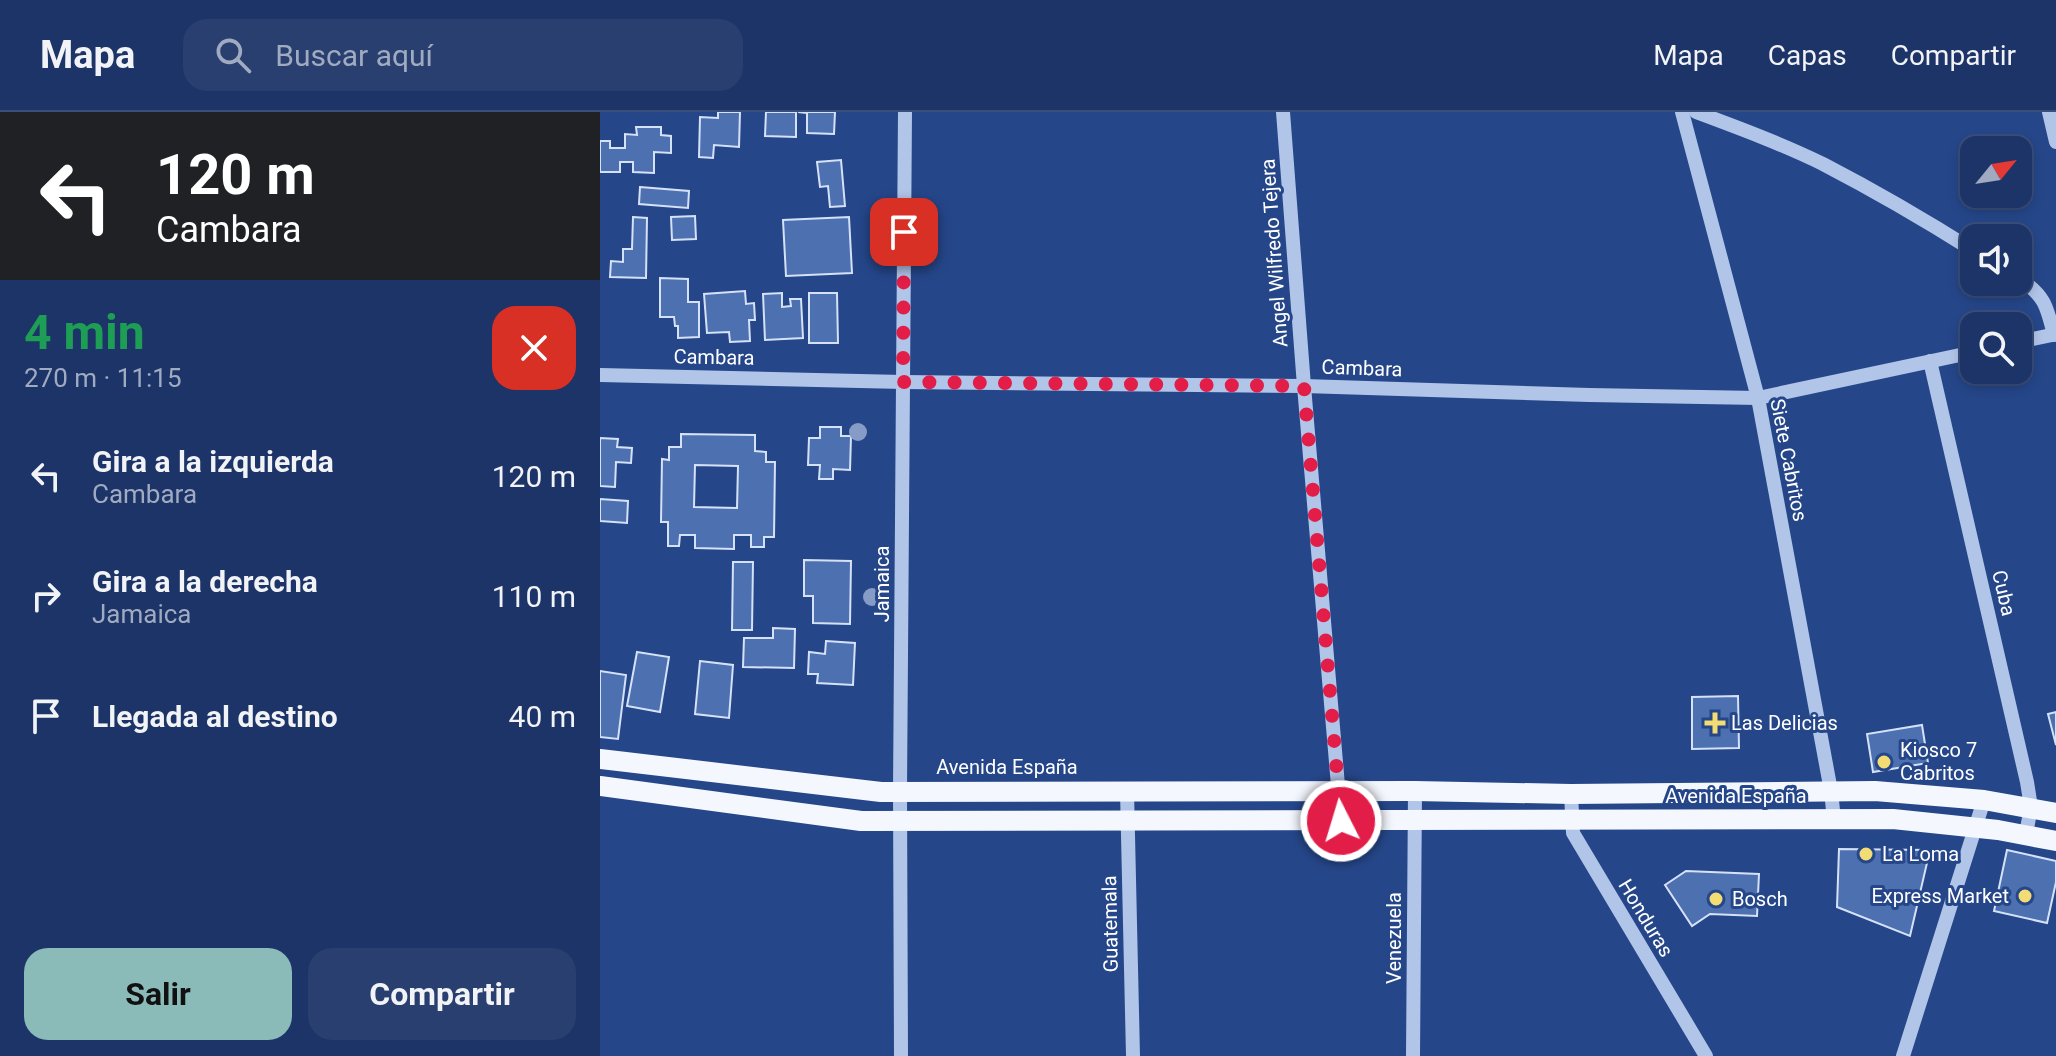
<!DOCTYPE html>
<html lang="es">
<meta charset="utf-8">
<style>
body{margin:0;font-family:Roboto,sans-serif;background:#293f70;color:#f1f3f6;height:100vh;display:flex;flex-direction:column;font-size:30px;white-space:nowrap}
*{box-sizing:border-box;margin:0}
p{font-size:26px;color:#a0aac0}
.icon{flex:none;width:44px;height:44px;fill:none;stroke:currentColor;stroke-width:2;stroke-linecap:round;stroke-linejoin:round}
.map{position:relative;flex:1;overflow:hidden}
.side{display:flex;flex-direction:column;background:#1c3467;width:600px}
.side>*{flex:none}
.banner{background:#202124;color:#fff;overflow:hidden}
.needle{width:52px;rotate:60deg}
.buttons{position:absolute;left:1360px;top:24px;display:grid;gap:16px}
.buttons a{display:grid;place-items:center;width:72px;height:72px;border-radius:16px;background:#1c3467;box-shadow:0 4px 12px #0003,0 0 0 2px #3a4f7b;font-size:40px}
.pin{position:absolute;display:grid;place-items:center;width:68px;height:68px;color:#fff;margin:-34px;border-radius:16px;box-shadow:0 4px 12px #0006}
.me{position:absolute;width:88px;margin:-44px;rotate:355deg;stroke-linejoin:round;filter:drop-shadow(0 0 6px #0008)}
.turn{display:flex;align-items:center;gap:28px;height:168px;padding:0 24px;font-size:36px}
.turn .icon{width:104px;height:104px;stroke-width:2.5}
.turn b{display:block;font-size:56px;line-height:68px}
.round{display:grid;place-items:center;flex:none;width:84px;height:84px;border-radius:24px;background:#293f70}
.headline{display:flex;align-items:center;justify-content:space-between;height:136px;padding:0 24px}
h1{font-size:48px;font-weight:700;line-height:60px;color:#1e9e55}
.cta{display:flex;gap:16px;margin-top:auto;padding:16px 24px}
.cta a{flex:1;height:92px;border-radius:24px;background:#8bbbb9;color:#111;font-size:32px;font-weight:700;line-height:92px;text-align:center}
.cta a+a{background:#293f70;color:#f1f3f6}
ul{padding:0;list-style:none}
li{display:flex;align-items:center;gap:24px;height:120px;padding:0 24px}
li div{flex:1}
li b{display:block;font-size:30px}
li em{font-style:normal}
header{display:flex;align-items:center;gap:48px;box-sizing:border-box;height:112px;padding:0 40px;background:#1c3467;border-bottom:2px solid #3a4f7b}
header strong{font-size:38px}
nav{display:flex;gap:44px;margin-inline-start:auto;font-size:28px}
.search{width:560px;height:72px;background:#293f70;display:flex;align-items:center;gap:20px;box-sizing:border-box;padding:0 28px;border-radius:24px;color:#a0aac0;font-size:30px}
main{display:flex;flex:1;min-height:0}
.map>svg:first-child{display:block}
.building{fill:#4d70b1;stroke:#d5e1f7;stroke-width:2;fill-rule:evenodd}
.lines{fill:none;stroke-linecap:round;stroke-linejoin:round}
.minor{stroke:#b1c5e9;stroke-width:14}
.major{stroke:#f4f7fe;stroke-width:20}
.tree{fill:#869bc6}
.route{stroke:#e11d48;stroke-width:14;stroke-dasharray:0 25.2}
.poi-dot{fill:#f4dc75;stroke:#254689;stroke-width:3}
.labels{text-anchor:middle;stroke-width:6;stroke-linejoin:round;paint-order:stroke}
.street-label{font-size:20px;fill:#fff;stroke:#254689}
.poi-label{font-size:20px;fill:#fff;stroke:#254689;text-anchor:start}
</style>
<header>
<strong>Mapa</strong>
<div class="search"><svg class="icon" aria-label="search" viewBox="0 0 24 24"><circle cx="10" cy="10" r="6"/><path d="M15 15l6 6"/></svg>Buscar aquí</div>
<nav><a>Mapa</a><a>Capas</a><a>Compartir</a></nav>
</header>
<main>
<section class="side">
<div class="banner">
<div class="turn"><svg class="icon" aria-label="left" viewBox="0 0 24 24"><path d="M17 20v-9H6M10 6l-5 5 5 5"/></svg><div><b>120 m</b>Cambara</div></div>
</div>
<div class="headline"><div><h1>4 min</h1><p>270 m · 11:15</p></div><a class="round" style="background:#d93025;color:#fff"><svg class="icon" aria-label="close" viewBox="0 0 24 24"><path d="M6 6l12 12M18 6L6 18"/></svg></a></div>
<ul>
<li><svg class="icon" aria-label="left" viewBox="0 0 24 24"><path d="M17 20v-9H6M10 6l-5 5 5 5"/></svg><div><b>Gira a la izquierda</b><p>Cambara</p></div><em>120 m</em></li>
<li><svg class="icon" aria-label="right" viewBox="0 0 24 24"><path d="M7 20v-9h11M14 6l5 5-5 5"/></svg><div><b>Gira a la derecha</b><p>Jamaica</p></div><em>110 m</em></li>
<li><svg class="icon" aria-label="arrive" viewBox="0 0 24 24"><path d="M6 21V4h12l-3 4 3 4H6"/></svg><div><b>Llegada al destino</b></div><em>40 m</em></li>
</ul>
<div class="cta"><a>Salir</a><a>Compartir</a></div>
</section>
<div class="map">
<svg width="1456" height="944" viewBox="0 0 1456 944">
<rect width="100%" height="100%" fill="#254689"/>
<g class="building">
<polygon points="118,0 140,0 139,35 114,33 113,46 99,45 100,5 118,6"/>
<polygon points="166,0 196,0 196,25 165,24"/>
<polygon points="198,0 235,0 234,22 207,21 207,1"/>
<polygon points="36,15 61,15 61,23 71,24 71,41 54,40 54,61 33,60 33,50 20,50 20,60 0,60 0,29 10,29 10,36 25,36 25,22 37,23"/>
<polygon points="241,48 245,94 230,95 228,74 220,75 217,50"/>
<polygon points="40,75 89,79 88,96 39,92"/>
<polygon points="95,104 96,127 72,128 71,105"/>
<polygon points="33,105 47,106 46,166 10,165 11,149 23,150 23,137 32,137"/>
<polygon points="249,105 252,161 186,164 183,108"/>
<polygon points="60,166 88,167 88,190 99,190 99,225 78,226 78,214 75,214 74,205 60,205"/>
<polygon points="145,179 146,192 154,191 155,208 149,208 150,229 130,230 129,220 107,221 104,182"/>
<polygon points="182,181 182,195 191,194 190,187 201,187 203,226 165,228 163,182"/>
<polygon points="209,181 237,181 238,231 209,231"/>
<polygon points="220,315 241,315 241,324 251,324 250,358 233,357 233,367 219,367 220,353 208,353 209,326 220,326"/>
<path d="M81,322L155,323V339L166,340V350H175L174,425H164V435H151V423H134V437L95,436V423H80L79,434H68V410H61L62,347L69,348V335H81ZM95,353L138,354L137,396L94,395Z"/>
<polygon points="0,326 18,327 17,335 32,336 31,351 16,350 15,375 0,374"/>
<polygon points="0,387 28,389 27,411 0,409"/>
<polygon points="204,448 251,449 250,512 213,511 213,484 204,484"/>
<polygon points="133,450 153,450 152,518 132,518"/>
<polygon points="173,516 195,517 194,556 143,555 144,526 173,526"/>
<polygon points="226,529 255,531 253,573 217,571 218,562 208,562 209,540 225,542"/>
<polygon points="37,540 69,545 60,600 27,594"/>
<polygon points="100,549 133,553 129,606 95,602"/>
<polygon points="0,559 26,563 18,627 0,625"/>
<polygon points="1138,584 1139,636 1092,637 1092,585"/>
<polygon points="1456,600 1456,633 1448,602"/>
<polygon points="1322,613 1328,651 1273,660 1267,622"/>
<polygon points="1239,737 1330,738 1310,824 1237,795"/>
<polygon points="1407,738 1456,749 1456,770 1447,811 1394,799"/>
<polygon points="1086,759 1159,762 1157,804 1110,802 1092,814 1065,773"/>
</g>
<g class="lines">
<g class="minor">
<polyline points="683,0 704,274 741,709"/>
<polyline points="1082,0 1158,286 1231,679 1234,708"/>
<path d="M1096,0C1139,16 1182,32 1223,52C1275,79 1325,108 1374,139"/>
<polyline points="1449,0 1456,30"/>
<path d="M1418,166C1444,182 1447,194 1454,223"/>
<polyline points="1418,230 1456,222"/>
<polyline points="1330,249 1427,670 1431,695 1426,722"/>
<polyline points="0,263 303,270 704,274 989,283 1158,286 1374,240"/>
<polyline points="527,679 533,944"/>
<polyline points="971,682 973,721 1106,944"/>
<polyline points="301,944 300,679 305,0"/>
<polyline points="813,944 815,679"/>
<polyline points="1303,944 1384,688"/>
</g>
<g class="major">
<polyline points="0,647 281,680 815,679 971,682 1275,679 1384,688 1456,701"/>
<polyline points="0,674 261,709 1293,707 1398,718 1456,729"/>
</g>
</g>
<g class="tree">
<circle cx="258" cy="320" r="9"/>
<circle cx="272" cy="485" r="9"/>
</g>
<g class="lines">
<polyline class="route" points="304,120 303,270 704,274 741,709"/>
</g>
<g class="poi-dot">
<path d="M1111 599h8v8h8v8h-8v8h-8v-8h-8v-8h8z"/>
<circle cx="1284" cy="650" r="8"/>
<circle cx="1266" cy="742" r="8"/>
<circle cx="1425" cy="784" r="8"/>
<circle cx="1116" cy="787" r="8"/>
</g>
<g class="labels">
<g class="street-label">
<text transform="translate(674 141) rotate(-94)" y="7">Angel Wilfredo Tejera</text>
<text transform="translate(114 245) rotate(1)" y="7">Cambara</text>
<text transform="translate(762 256) rotate(2)" y="7">Cambara</text>
<text transform="translate(1189 348) rotate(79)" y="7">Siete Cabritos</text>
<text transform="translate(282 472) rotate(-90)" y="7">Jamaica</text>
<text transform="translate(1404 481) rotate(77)" y="7">Cuba</text>
<text x="407" y="662">Avenida España</text>
<text x="1136" y="691">Avenida España</text>
<text transform="translate(1046 806) rotate(59)" y="7">Honduras</text>
<text transform="translate(510 812) rotate(-91)" y="7">Guatemala</text>
<text transform="translate(794 826) rotate(-90)" y="7">Venezuela</text>
</g>
<g class="poi-label">
<text x="1131" y="618">Las Delicias</text>
<text x="1300" y="645">Kiosco 7<tspan x="1300" dy="23">Cabritos</tspan></text>
<text x="1282" y="749">La Loma</text>
<text x="1409" y="791" text-anchor="end">Express Market</text>
<text x="1132" y="794">Bosch</text>
</g>
</g>
</svg>
<div class="buttons">
<a><svg class="needle" viewBox="-14 -14 28 28"><path d="M0-13l5 13h-10z" fill="#e53935"/><path d="M0 13l5-13h-10z" fill="#a0aac0"/></svg></a>
<a><svg class="icon" aria-label="sound" viewBox="0 0 24 24"><path d="M4 9h4l5-4v14l-5-4H4zM17 9q2 3 0 6"/></svg></a>
<a><svg class="icon" aria-label="search" viewBox="0 0 24 24"><circle cx="10" cy="10" r="6"/><path d="M15 15l6 6"/></svg></a>
</div>
<div class="pin" style="left:304px;top:120px;background:#d93025"><svg class="icon" aria-label="arrive" viewBox="0 0 24 24"><path d="M6 21V4h12l-3 4 3 4H6"/></svg></div>
<svg class="me" style="left:741px;top:709px" viewBox="-20 -20 40 40"><circle r="17" fill="#e11d48" stroke="#fff" stroke-width="3"/><path d="M0-11L8 9 0 5-8 9z" fill="#fff"/></svg>
</div>
</main>
